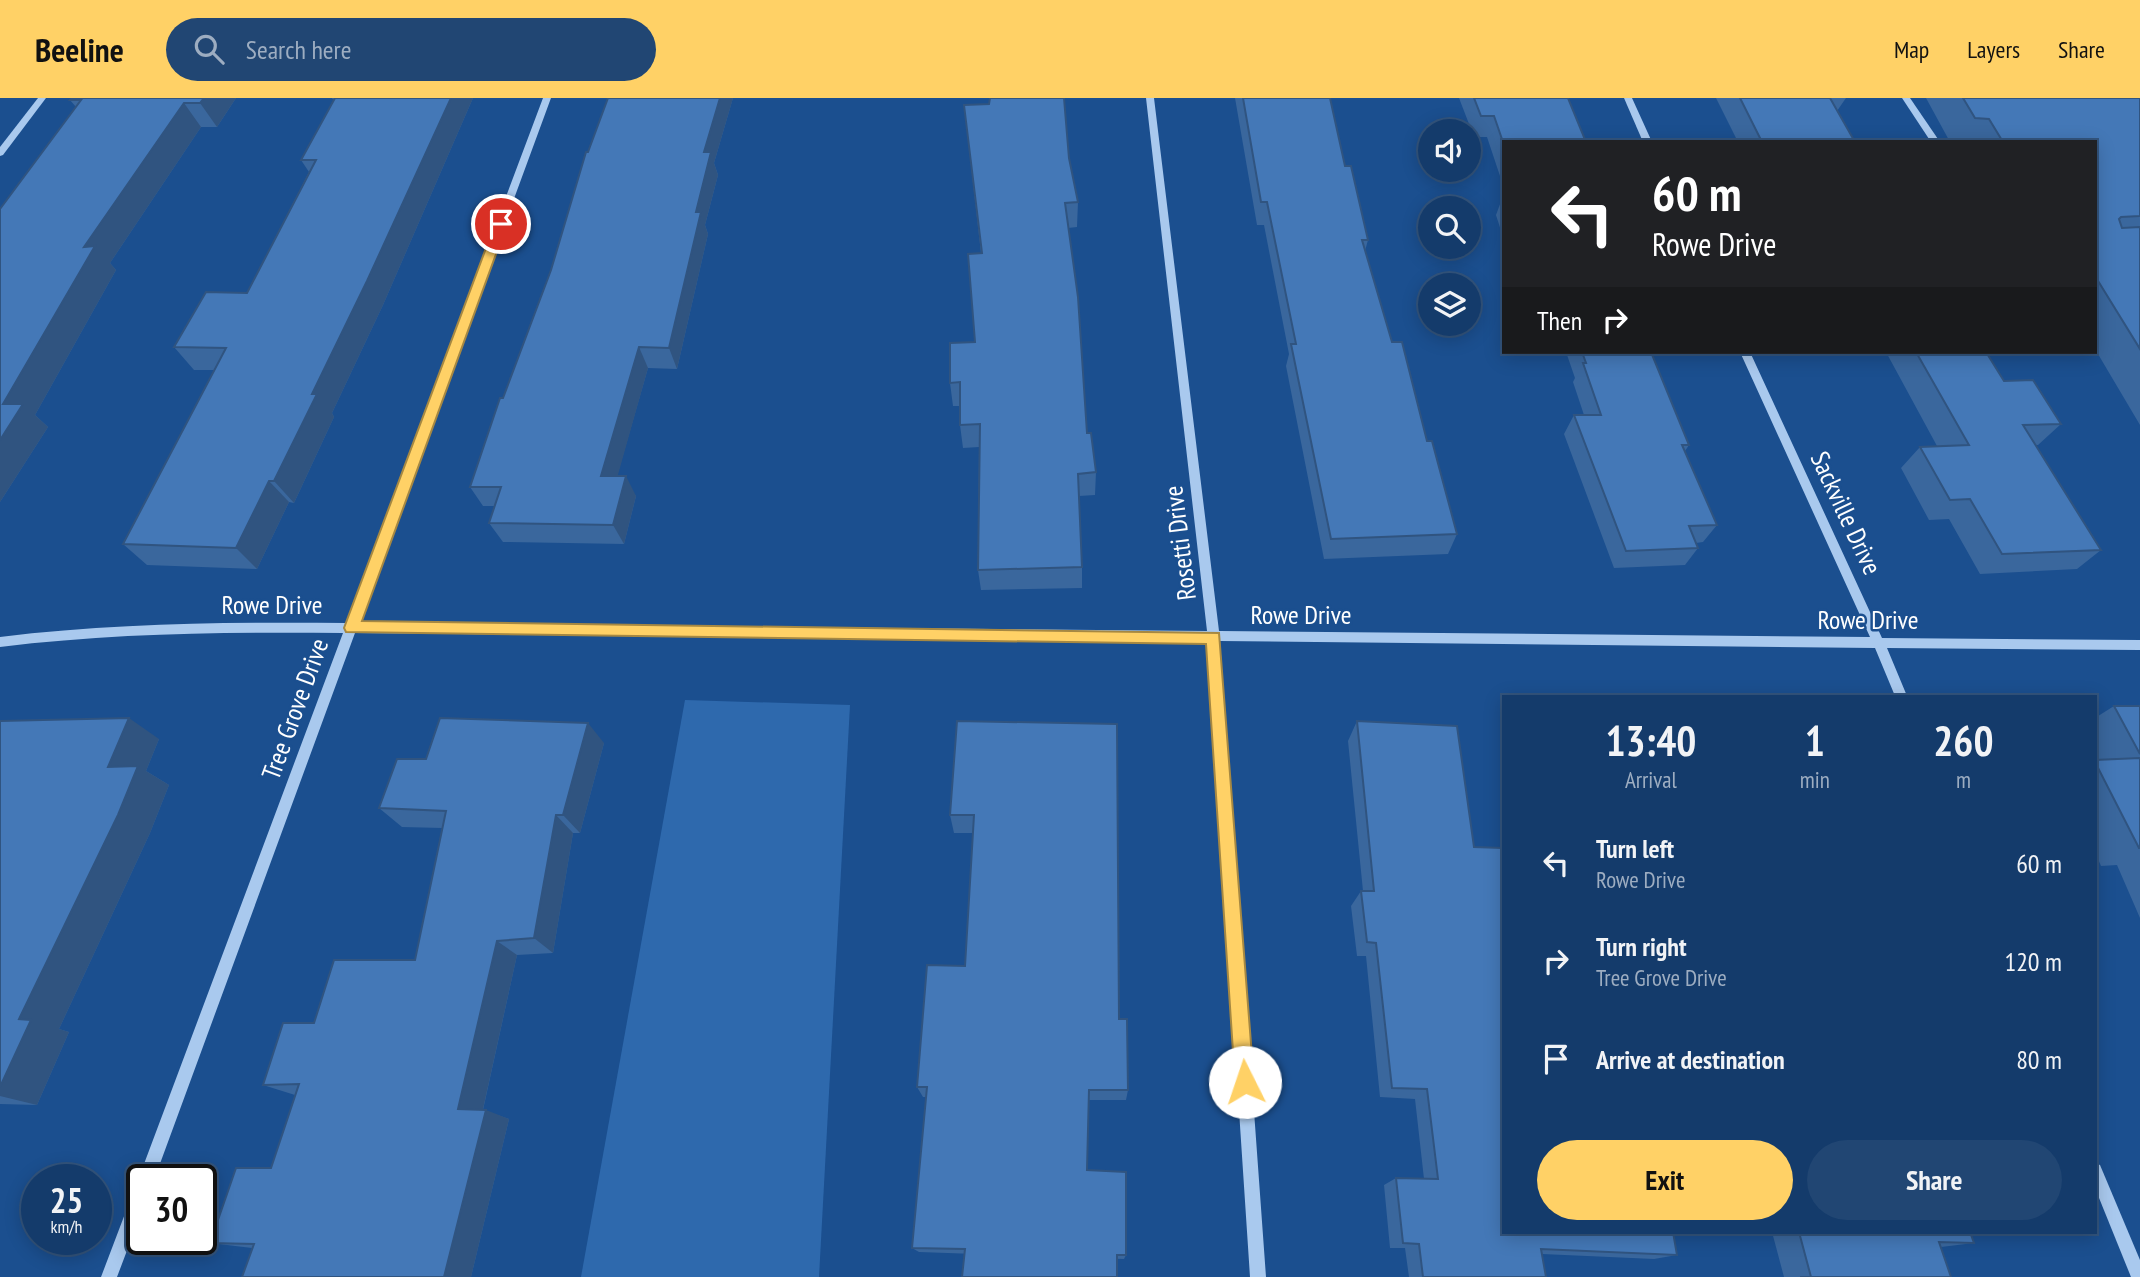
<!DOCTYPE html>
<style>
body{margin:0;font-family:"PT Sans Narrow",sans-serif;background:#214673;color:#f1f3f6;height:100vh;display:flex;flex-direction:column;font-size:26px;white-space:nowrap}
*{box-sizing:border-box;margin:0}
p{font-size:23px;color:#9dadc1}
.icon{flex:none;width:38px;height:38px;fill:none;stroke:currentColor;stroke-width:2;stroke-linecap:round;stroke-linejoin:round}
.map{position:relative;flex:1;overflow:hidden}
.panel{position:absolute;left:1502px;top:597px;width:595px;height:539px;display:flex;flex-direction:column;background:#143b6b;border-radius:0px;box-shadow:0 4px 18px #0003,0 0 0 2px #33557e}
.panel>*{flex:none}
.banner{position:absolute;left:1502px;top:42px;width:595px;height:214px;border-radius:0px;box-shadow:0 4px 18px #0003,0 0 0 2px #33557e;background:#202124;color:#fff;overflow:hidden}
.tools{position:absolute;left:1418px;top:21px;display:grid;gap:14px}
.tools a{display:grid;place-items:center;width:63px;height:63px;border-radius:50%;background:#143b6b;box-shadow:0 4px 18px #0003,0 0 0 2px #33557e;font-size:35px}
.speed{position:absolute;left:21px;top:1066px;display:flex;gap:14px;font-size:35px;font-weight:700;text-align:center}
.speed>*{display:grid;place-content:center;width:91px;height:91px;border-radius:50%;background:#143b6b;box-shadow:0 4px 18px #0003,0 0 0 2px #33557e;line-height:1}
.speed small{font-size:18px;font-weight:400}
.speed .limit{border:4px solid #111;border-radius:10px;background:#fff;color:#111}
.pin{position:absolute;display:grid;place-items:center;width:60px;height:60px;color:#fff;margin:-30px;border:4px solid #fff;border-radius:50%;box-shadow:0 2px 7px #0007}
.me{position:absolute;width:77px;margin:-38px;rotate:356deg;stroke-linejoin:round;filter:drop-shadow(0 0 5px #0008)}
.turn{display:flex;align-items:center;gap:24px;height:147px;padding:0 35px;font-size:32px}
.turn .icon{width:91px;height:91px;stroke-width:2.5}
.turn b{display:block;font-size:49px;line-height:60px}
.then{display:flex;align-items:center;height:66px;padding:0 35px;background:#0003;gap:14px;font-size:26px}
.eta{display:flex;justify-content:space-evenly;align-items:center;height:119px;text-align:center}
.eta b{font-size:42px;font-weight:700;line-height:49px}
.cta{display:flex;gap:14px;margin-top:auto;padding:14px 35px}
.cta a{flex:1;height:80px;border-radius:42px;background:#ffd166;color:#111;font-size:28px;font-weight:700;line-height:80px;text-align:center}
.cta a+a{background:#214673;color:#f1f3f6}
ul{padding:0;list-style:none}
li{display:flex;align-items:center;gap:21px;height:98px;padding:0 35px}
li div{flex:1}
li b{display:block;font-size:26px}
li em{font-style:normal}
header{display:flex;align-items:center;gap:42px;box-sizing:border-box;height:98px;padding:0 35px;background:#ffd166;color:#111}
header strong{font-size:33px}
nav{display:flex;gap:38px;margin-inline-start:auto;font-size:24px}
.search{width:490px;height:63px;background:#214673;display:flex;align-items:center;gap:18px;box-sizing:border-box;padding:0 24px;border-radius:38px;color:#9dadc1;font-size:26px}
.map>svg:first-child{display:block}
.green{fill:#2e69ad}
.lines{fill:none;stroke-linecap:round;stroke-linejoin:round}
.minor{fill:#a9c9ee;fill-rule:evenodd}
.wall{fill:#3a679d}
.shaded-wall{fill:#305480}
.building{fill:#4478b7;stroke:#305480;stroke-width:2}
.route{fill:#ffd166;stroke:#a68842;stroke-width:2}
.labels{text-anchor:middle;stroke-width:5;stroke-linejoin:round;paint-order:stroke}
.street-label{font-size:26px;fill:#fff;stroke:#1b4f8f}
</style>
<header>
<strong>Beeline</strong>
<div class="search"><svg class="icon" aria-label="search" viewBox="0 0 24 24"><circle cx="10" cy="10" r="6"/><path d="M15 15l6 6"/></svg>Search here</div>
<nav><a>Map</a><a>Layers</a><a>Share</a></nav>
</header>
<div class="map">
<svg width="2140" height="1179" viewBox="0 0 2140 1179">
<rect width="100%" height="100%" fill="#1b4f8f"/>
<polygon class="green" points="685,602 850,607 819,1179 581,1179"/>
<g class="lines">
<g class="minor">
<polygon points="38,0 46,0 3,57 0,58 0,49"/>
<path d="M543,0H551L358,525L1207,533L1146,0H1154L1219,533L1870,539L1740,254H1750L1882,540L2140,542V552L1887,550L1907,598H1895L1875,550L1220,543L1266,1179H1250L1208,543L355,535L154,1082H142V1113L117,1179H101L134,1092L137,1087L140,1085L138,1082L343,535C228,534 114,535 0,549V539C115,525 231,524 346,525Z"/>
<polygon points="1624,0 1632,0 1652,44 1643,44"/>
<polygon points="1902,0 1910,0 1940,44 1931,44"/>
<polygon points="2095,1065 2100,1067 2140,1162 2140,1179 2131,1179 2095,1090"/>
</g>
</g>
<g class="wall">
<polygon points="236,0 217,29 201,29 110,165 116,172 35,317 48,329 0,404 0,111 76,9 70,2"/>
<polygon points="332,0 473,0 383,207 332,315 334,319 294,405 289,404 257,471 147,467 123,446 214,272 194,272 174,249 247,195 309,74 301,62 334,3"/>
<polygon points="608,0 733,0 714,65 718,77 705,127 708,136 677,271 648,270 617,378 636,398 624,446 503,444 489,425 495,408 483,408 470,389 551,172 588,54"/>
<polygon points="1235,0 1331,0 1331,4 1345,68 1368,142 1365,153 1392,244 1427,343 1457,436 1448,456 1324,461 1286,268 1289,256 1264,127 1257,127"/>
<polygon points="1459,0 1568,0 1503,44 1503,87 1487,39 1474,39"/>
<polygon points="1716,0 1846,0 1837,13 1855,44 1738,44"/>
<polygon points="1926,0 2140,0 2140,327 2095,251 2095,44 1950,44"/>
<polygon points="964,7 1069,60 1078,104 1077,129 1068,130 1087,335 1096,374 1095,397 1079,398 1082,469 1082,490 981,492 978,472 979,349 963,350 960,327 960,308 953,308 950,285 975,244 981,155"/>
<polygon points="1503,98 1503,139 1496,117"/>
<polygon points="1566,254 1656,254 1653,258 1689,347 1685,353 1717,427 1703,444 1696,445 1698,450 1685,467 1614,470 1564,336 1574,317 1584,317 1573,284 1575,280"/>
<polygon points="1886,254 1986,254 2004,283 2061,326 2038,347 2035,347 2101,452 2077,471 1980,476 1949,421 1929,422 1901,370 1920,349 1937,348"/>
<polygon points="2114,608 2140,608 2140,820 2117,767 2101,768 2095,754 2095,662 2096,662 2095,659 2095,620"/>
<polygon points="0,623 159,641 146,673 169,687 150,735 59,931 69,934 37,1007 0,1006"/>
<polygon points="957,623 1119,921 1128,992 1126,1002 1089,1002 1087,1072 1126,1157 1124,1161 919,1154 912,1150 926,999 923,999 917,989 965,868 973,735 954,735 950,717"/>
<polygon points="1357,623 1503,1134 1677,1157 1654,1161 1542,1156 1546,1179 1409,1179 1405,1150 1390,1150 1384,1087 1396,1080 1424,1081 1415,1001 1380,999 1366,858 1357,858 1351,808 1361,793 1363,793 1348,643"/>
<polygon points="604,645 580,735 573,735 553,855 517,857 483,1012 509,1021 471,1179 242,1179 252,1150 210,1145 271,1070 295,997 263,987 314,925 415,862 442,730 402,729 379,710 426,661"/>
<polygon points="1772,1134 1970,1134 1974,1145 1941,1149 1951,1179 1784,1179"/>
</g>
<g class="shaded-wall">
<polygon points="204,0 236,0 217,29 200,5"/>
<polygon points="451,0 473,0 383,207 332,315 334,319 294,405 274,383 312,296"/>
<polygon points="720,0 733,0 714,65 718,77 705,127 708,136 677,271 669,250 696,114 704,54"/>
<polygon points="184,5 201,29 110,165 116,172 35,317 48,329 0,404 0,342 3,306 84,149"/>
<polygon points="639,249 648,270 612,398 601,378"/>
<polygon points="626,378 636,398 624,446 613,427"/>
<polygon points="269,383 289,404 257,471 236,450"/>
<polygon points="129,620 159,641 146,673 169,687 150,735 59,931 69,934 37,1007 0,998 0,989 19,921 108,669"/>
<polygon points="588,625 604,645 580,735 563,717"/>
<polygon points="556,717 573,735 553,855 534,840"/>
<polygon points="497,843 517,857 481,1020 458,1011"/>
<polygon points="486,1012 509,1021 471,1179 444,1179"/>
</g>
<g class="building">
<polygon points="72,0 204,0 200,5 184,5 84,149 95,148 3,306 23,306 0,342 0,111 81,2 70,2"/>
<polygon points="335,0 451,0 367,183 312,296 317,296 274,383 269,383 236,450 123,446 226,250 174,249 206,194 247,195 316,62 301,62"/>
<polygon points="608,0 720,0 704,54 711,54 696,114 701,114 669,250 639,249 601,378 626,378 613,427 489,425 501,389 470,389 500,300 503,300 551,172 586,54 588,54"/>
<polygon points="990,0 1064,0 1069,60 1078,104 1065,105 1078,199 1087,335 1091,335 1096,374 1078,376 1082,469 978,472 980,326 960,327 960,284 950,285 950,245 975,244 968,156 982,155 964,7 989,6"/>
<polygon points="1243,0 1330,0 1345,68 1351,68 1368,142 1362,142 1392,244 1402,244 1427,343 1432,343 1457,436 1331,441 1291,246 1296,246 1267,104 1261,104"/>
<polygon points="1474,0 1568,0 1586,44 1503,44 1494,18 1481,18"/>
<polygon points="1740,0 1830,0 1855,44 1762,44"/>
<polygon points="1963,0 2140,0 2140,118 2121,119 2119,121 2122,130 2140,129 2140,251 2095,178 2095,44 2003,44 1989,21 1975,20"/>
<polygon points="1582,254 1651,254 1689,347 1682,347 1717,427 1689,428 1698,450 1626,453 1574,317 1601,317 1583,265 1586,265"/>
<polygon points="1916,254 1986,254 2004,283 2033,282 2061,326 2023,327 2101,452 2002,456 1970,401 1950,402 1920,349 1969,347"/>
<polygon points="2114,608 2140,608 2140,656"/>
<polygon points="129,620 108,669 138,668 118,717 19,921 31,922 0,989 0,623"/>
<polygon points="440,620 588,625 563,717 556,717 534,840 497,843 458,1011 486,1012 444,1179 448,1179 242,1179 254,1146 210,1145 236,1070 271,1070 299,986 263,987 283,925 314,925 334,862 415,862 446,713 379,710 397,661 426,661"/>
<polygon points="957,623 1117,626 1119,921 1127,921 1128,992 1089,992 1087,1072 1126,1074 1126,1157 1117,1157 1117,1179 962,1179 965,1151 912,1150 927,989 917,989 927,867 965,868 974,717 950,717"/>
<polygon points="1357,623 1457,628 1474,749 1503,750 1503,1134 1673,1134 1677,1157 1541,1151 1546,1179 1423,1179 1419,1146 1403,1145 1396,1080 1438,1081 1427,991 1392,990 1376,845 1367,844 1361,793 1374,793"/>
<polygon points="2140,660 2140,750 2139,750 2095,664 2095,662"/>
<polygon points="1799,1134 1970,1134 1974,1145 1939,1144 1951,1179 1800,1179 1811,1179"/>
</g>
<polygon class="route" points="501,122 507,126 362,523 1219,535 1254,984 1251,991 1245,994 1238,991 1235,984 1206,546 346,534 344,530 495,126"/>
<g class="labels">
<g class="street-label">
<text transform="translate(1846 415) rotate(65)" y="9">Sackville Drive</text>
<text transform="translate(1180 445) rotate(-97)" y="9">Rosetti Drive</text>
<text x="272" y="516">Rowe Drive</text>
<text x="1301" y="526">Rowe Drive</text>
<text x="1868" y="531">Rowe Drive</text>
<text transform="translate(295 611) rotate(-70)" y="9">Tree Grove Drive</text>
</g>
</g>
</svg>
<div class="tools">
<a><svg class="icon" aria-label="sound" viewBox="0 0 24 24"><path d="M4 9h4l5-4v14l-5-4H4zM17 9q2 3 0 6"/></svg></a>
<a><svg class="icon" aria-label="search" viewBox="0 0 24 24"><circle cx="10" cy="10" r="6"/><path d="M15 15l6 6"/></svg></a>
<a><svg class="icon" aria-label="layers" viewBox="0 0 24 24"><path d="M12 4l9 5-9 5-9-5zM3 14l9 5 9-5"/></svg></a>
</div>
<div class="speed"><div>25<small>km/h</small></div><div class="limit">30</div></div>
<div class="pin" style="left:501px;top:126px;background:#d93025"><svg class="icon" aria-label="arrive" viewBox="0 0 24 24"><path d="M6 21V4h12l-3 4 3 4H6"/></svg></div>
<svg class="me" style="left:1245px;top:984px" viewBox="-20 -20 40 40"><circle r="19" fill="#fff"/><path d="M0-13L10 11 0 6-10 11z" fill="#ffd166"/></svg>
<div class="banner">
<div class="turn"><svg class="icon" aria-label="left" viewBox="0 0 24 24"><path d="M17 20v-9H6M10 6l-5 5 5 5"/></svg><div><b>60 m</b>Rowe Drive</div></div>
<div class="then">Then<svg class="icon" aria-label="right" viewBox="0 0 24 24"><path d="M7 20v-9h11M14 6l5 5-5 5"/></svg></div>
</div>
<section class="panel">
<div class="eta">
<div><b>13:40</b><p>Arrival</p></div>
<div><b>1</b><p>min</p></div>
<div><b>260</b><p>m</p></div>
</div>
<ul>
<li><svg class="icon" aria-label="left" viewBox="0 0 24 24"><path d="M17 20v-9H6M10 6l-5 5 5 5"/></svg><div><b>Turn left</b><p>Rowe Drive</p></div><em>60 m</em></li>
<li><svg class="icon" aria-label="right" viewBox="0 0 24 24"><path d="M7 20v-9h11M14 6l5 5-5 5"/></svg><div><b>Turn right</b><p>Tree Grove Drive</p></div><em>120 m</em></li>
<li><svg class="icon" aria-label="arrive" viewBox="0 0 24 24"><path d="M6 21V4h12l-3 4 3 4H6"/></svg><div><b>Arrive at destination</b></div><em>80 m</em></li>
</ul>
<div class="cta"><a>Exit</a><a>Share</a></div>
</section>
</div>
